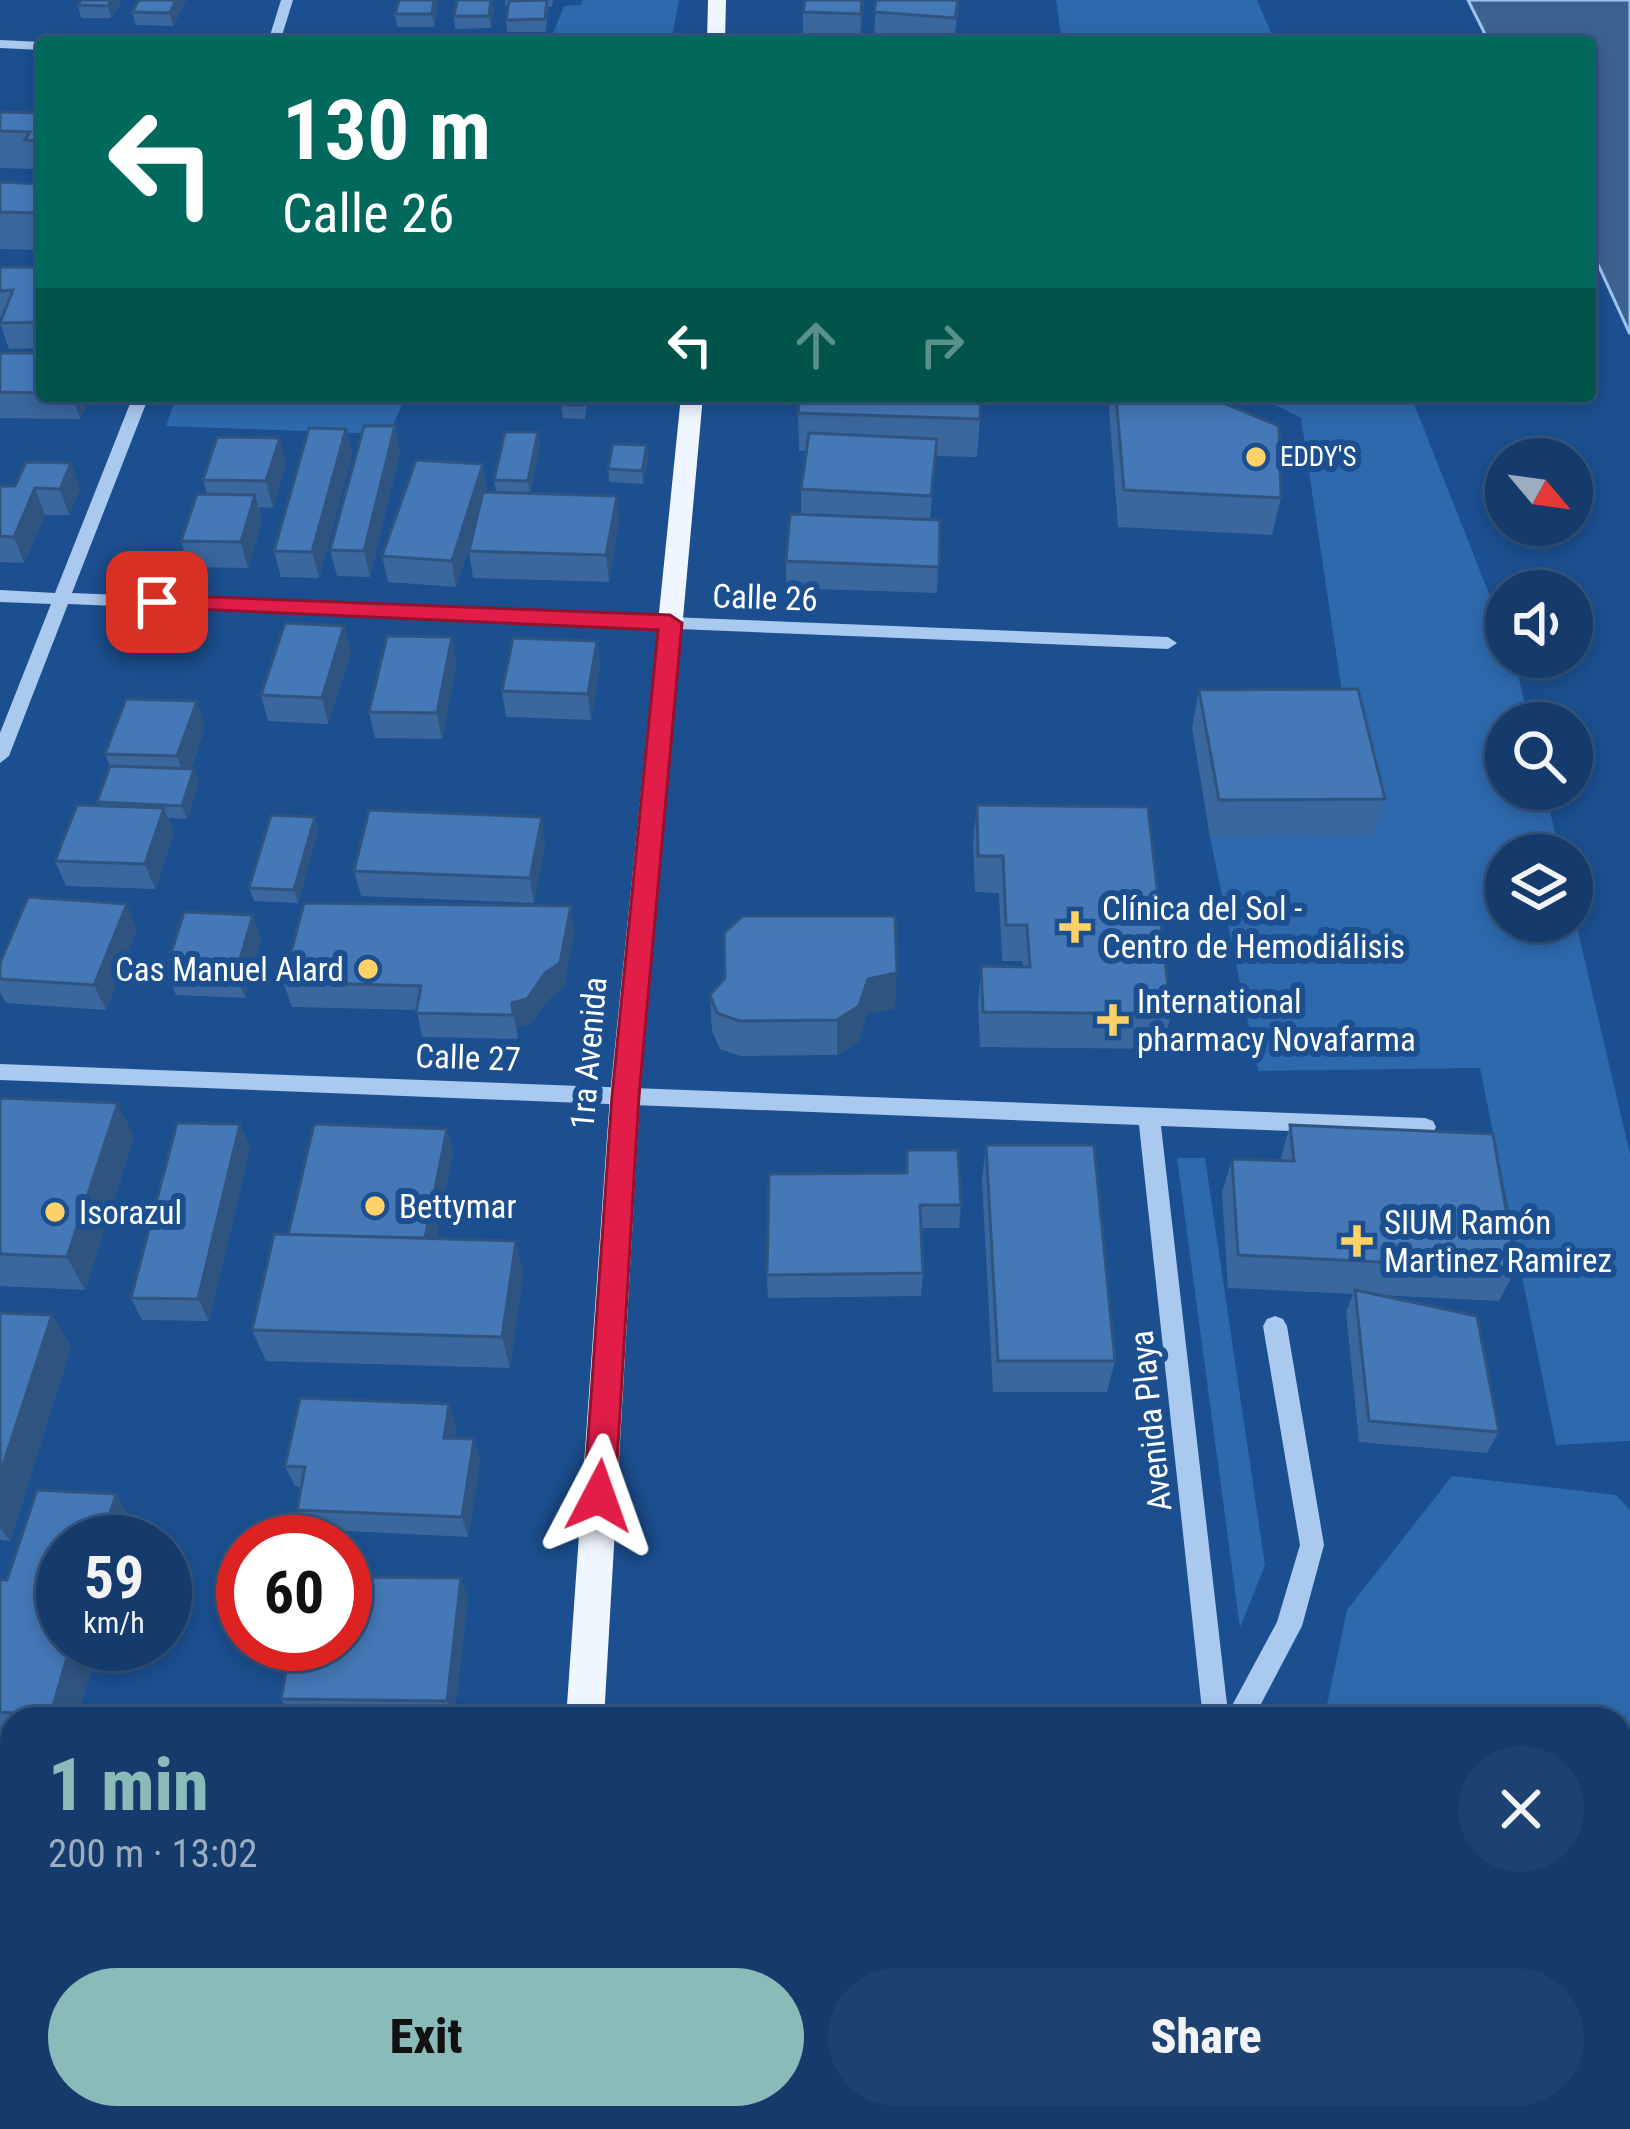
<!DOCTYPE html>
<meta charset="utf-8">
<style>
body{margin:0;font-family:"Roboto Condensed",sans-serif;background:#1d4271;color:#f1f3f6;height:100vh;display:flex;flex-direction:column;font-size:45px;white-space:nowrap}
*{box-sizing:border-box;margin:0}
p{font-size:39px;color:#9dadc1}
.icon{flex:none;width:66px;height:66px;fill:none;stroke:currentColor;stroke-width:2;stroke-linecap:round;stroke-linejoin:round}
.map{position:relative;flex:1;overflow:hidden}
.panel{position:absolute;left:0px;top:1707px;width:1632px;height:423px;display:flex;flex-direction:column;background:#143b6b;border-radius:36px 36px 0 0;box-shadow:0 6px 18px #0003,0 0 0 3px #33557e}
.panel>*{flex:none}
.guide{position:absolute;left:36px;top:36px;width:1560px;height:366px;border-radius:12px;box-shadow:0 6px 18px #0003,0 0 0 3px #33557e;background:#00695c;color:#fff;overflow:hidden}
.needle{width:78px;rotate:119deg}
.tools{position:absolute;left:1485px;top:438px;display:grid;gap:24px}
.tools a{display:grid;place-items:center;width:108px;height:108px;border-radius:50%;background:#143b6b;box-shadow:0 6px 18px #0003,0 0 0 3px #33557e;font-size:60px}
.speed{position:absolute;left:36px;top:1515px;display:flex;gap:24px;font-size:60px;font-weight:700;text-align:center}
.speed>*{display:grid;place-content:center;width:156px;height:156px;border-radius:50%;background:#143b6b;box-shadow:0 6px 18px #0003,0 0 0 3px #33557e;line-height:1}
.speed small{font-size:30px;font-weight:400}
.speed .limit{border:18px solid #d22;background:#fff;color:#111}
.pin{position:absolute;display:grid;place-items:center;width:102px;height:102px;color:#fff;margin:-51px;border-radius:24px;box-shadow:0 6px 18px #0006}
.me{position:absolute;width:132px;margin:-66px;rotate:4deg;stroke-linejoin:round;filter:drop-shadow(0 0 9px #0008)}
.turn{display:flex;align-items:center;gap:42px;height:252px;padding:0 48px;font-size:54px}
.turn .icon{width:156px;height:156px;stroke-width:2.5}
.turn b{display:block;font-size:84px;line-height:102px}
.lanes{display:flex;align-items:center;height:114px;padding:0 48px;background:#0003;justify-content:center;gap:60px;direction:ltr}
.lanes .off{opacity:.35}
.round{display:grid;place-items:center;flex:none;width:126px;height:126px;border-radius:63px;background:#1d4271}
.headline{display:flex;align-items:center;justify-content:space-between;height:204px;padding:0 48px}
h1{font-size:72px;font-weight:800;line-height:90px;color:#8bbbb9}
.action{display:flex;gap:24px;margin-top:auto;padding:24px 48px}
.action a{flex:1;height:138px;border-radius:72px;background:#8bbbb9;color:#111;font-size:48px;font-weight:800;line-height:138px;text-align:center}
.action a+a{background:#1d4271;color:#f1f3f6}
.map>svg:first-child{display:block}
.green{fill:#2e69ad}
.water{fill:#3c6290;stroke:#9cc4f0;stroke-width:3}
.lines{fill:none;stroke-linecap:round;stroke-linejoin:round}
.minor{fill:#a9c9ee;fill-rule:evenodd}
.major{fill:#f0f6ff;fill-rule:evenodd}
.wall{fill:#3a679d}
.shaded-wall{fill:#305480}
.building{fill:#4478b7;stroke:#305480;stroke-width:3}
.route{fill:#e11d48;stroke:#92132f;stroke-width:3}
.poi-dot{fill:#ffd166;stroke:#1b4f8f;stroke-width:4.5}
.labels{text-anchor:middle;stroke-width:12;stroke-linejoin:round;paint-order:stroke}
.far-poi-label{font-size:27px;fill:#fff;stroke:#1b4f8f;text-anchor:start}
.street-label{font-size:33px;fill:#fff;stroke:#1b4f8f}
.poi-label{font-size:33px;fill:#fff;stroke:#1b4f8f;text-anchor:start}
</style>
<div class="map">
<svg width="1630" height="2129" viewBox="0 0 1630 2129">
<rect width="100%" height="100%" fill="#1b4f8f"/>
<g class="green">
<polygon points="583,0 679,0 672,36 552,36 564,6 580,5"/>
<polygon points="1056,0 1257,0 1275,42 1062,42"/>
<polygon points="177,396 406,396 389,434 166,426"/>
<polygon points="1257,396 1411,396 1506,637 1506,657 1514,657 1529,723 1506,723 1506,789 1545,789 1560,855 1506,855 1506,921 1572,921 1572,906 1630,1154 1630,1441 1556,1445 1480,1068 1258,1071 1210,837 1372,835 1347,726 1301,418"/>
<polygon points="1177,1158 1205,1158 1265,1565 1240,1628"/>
<polygon points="1452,1476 1616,1495 1630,1510 1630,1816 1620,1844 1620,1719 1324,1719 1347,1610"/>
<polygon points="1620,1847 1630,1868 1630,2129 1364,2129 1362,2118 1620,2118"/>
</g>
<polygon class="water" points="1468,0 1630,0 1630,334 1590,247 1590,42 1489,42"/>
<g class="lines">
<g class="minor">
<polygon points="281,0 293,0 280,42 268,42"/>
<polygon points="0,40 42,42 42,50 0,48"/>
<polygon points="133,396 149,396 72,593 1168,637 1177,643 1168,649 68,604 9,756 0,763 0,733 51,604 0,602 0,590 55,593"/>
<polygon points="0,1064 1425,1118 1433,1121 1436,1127 1433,1133 1425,1136 1161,1126 1228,1713 1277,1622 1300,1545 1263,1326 1267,1319 1275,1316 1283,1319 1287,1326 1324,1545 1302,1626 1253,1719 1203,1719 1139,1125 0,1080"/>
<rect x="0" y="1783" width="12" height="26"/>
<polygon points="1182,2118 1212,2118 1213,2129 1183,2129"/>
</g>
<g class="major">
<polygon points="708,0 726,0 725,42 707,42"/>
<polygon points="681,396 703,396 640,1096 604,1719 566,1719 610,1096"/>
<polygon points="534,2118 576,2118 575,2129 533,2129"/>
</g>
</g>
<g class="wall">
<polygon points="81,0 122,0 111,18 81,18 78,5"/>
<polygon points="186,0 173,26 136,25 132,12"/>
<polygon points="438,0 434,27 397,27 395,14"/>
<polygon points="505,0 553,0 552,7 548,7 546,32 507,32 506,20 508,6 505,6"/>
<polygon points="864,0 860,39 803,37 803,12"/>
<polygon points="876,0 959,0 954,42 874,37"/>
<polygon points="494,8 491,28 455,29 454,16"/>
<polygon points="0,112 42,113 42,177 37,177 35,169 0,168"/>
<polygon points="0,182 42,184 42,250 0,249"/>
<polygon points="0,267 42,267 42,348 9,349 0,323 2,317 0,317"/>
<polygon points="0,353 42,353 42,396 90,396 80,419 0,418"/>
<polygon points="500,396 588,396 585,419 563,418 561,405 501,404"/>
<polygon points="1108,396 1207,396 1281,498 1272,535 1118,527"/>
<polygon points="798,413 980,419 977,457 936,456 930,519 940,520 937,593 786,588 786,561 801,515 801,489 807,451 799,451"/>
<polygon points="395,426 400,452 370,577 337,576 330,550"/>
<polygon points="346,429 352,455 319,578 281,577 274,551"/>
<polygon points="538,432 540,446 530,493 619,522 609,582 473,578 469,551 471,540 456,587 388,582 382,556 487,490 487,492 496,492 494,480"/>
<polygon points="647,445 648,459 643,484 609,482 608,469"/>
<polygon points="71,463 80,489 69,515 45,515 24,563 0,562 0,486 15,486"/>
<polygon points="286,464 273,508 259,507 262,521 248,568 189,567 181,541 207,494 203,480"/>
<polygon points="344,626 351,652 328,724 268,721 261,695"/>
<polygon points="597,641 600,667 591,720 506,717 502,691"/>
<polygon points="457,663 442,739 375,738 369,712"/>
<polygon points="1199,690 1385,799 1373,836 1210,837 1192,728"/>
<polygon points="205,727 191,769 199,782 187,819 168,818 174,833 155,889 66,886 55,861 98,806 97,802 110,766 105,754"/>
<polygon points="977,805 1171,1014 1163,1049 980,1047 978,1002 981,966 1023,967 1022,961 1002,961 999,893 975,892 973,842"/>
<polygon points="315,817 318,830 298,903 254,901 249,888"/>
<polygon points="545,842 534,903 361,896 354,871"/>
<polygon points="253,915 261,940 245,998 176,995 166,970"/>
<polygon points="137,929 106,1010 6,1003 0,992 0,963"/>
<polygon points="574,931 564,988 550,998 531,1023 517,1028 518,1039 422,1037 417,1010 292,1007 283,982"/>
<polygon points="710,995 895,1008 867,1014 858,1042 837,1055 741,1056 720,1049 712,1031"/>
<polygon points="0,1098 134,1137 85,1290 0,1286"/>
<polygon points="240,1124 250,1148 209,1321 142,1320 131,1298"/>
<polygon points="1290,1125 1516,1269 1499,1301 1379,1295 1499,1432 1487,1453 1359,1442 1346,1312 1353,1294 1228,1288 1222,1192 1232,1159 1280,1161"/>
<polygon points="447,1129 453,1152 436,1239 516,1241 523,1273 510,1368 266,1361 252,1330 288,1235"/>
<polygon points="986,1145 1115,1361 1107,1392 993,1392 982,1179"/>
<polygon points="907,1150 961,1205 959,1228 921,1228 923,1273 921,1296 768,1298 767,1275 905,1173"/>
<polygon points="0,1313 52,1315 71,1347 10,1541 0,1540"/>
<polygon points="449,1404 456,1425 454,1439 474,1439 480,1460 468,1537 306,1529 297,1510 302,1487 295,1486 285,1466"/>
<polygon points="134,1523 77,1719 12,1719 12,1736 0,1735 0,1580 7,1580"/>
<polygon points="468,1597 454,1718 292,1716 281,1699"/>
<polygon points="168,2118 396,2118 394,2129 175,2123"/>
<polygon points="647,2118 984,2118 983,2129 784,2129 648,2121"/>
</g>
<g class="shaded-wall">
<polygon points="111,0 122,0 111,18 108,6"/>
<polygon points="176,0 186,0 173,26 170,13"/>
<polygon points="434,0 438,0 434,27 432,14"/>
<polygon points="491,0 494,8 491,28 489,16"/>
<polygon points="862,0 864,0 860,39 861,14"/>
<polygon points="72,396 90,396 80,419"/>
<polygon points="395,426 400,452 370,577 364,551"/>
<polygon points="346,429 352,455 319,578 312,552"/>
<polygon points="538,432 540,446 530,494 528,481"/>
<polygon points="280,438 286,464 273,508 266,481"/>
<polygon points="647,445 648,459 643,484 642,471"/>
<polygon points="71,463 80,489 69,515 60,489"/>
<polygon points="483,464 487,490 456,587 452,561"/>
<polygon points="35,488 45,515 24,563 14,537"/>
<polygon points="255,495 262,521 248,568 241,542"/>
<polygon points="617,496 619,522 609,582 606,555"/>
<polygon points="344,626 351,652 328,724 322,698"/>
<polygon points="452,637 457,663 442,739 437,713"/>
<polygon points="597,641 600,667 591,720 588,694"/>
<polygon points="197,701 205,727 186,782 177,756"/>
<polygon points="194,769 199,782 187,819 182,806"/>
<polygon points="164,808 174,833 155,889 145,864"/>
<polygon points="315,817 318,830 298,903 294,890"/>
<polygon points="542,817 545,842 534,903 530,878"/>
<polygon points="127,904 137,929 106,1010 94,985"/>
<polygon points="571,906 574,931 564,988 550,998 531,1023 517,1028 518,1039 512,1003 545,973"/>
<polygon points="253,915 261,940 245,998 236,973"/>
<polygon points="897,973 895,1008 867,1014 858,1042 837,1055 837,1020 868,979"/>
<polygon points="118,1103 134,1137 85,1290 67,1257"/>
<polygon points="240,1124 250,1148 209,1321 198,1299"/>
<polygon points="447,1129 453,1152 431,1264 424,1241"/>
<polygon points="516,1241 523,1273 510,1368 502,1337"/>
<polygon points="52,1315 71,1347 10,1541 0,1528 0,1474"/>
<polygon points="449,1404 456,1425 450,1459 444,1438"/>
<polygon points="474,1439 480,1460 468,1537 462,1517"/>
<polygon points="116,1494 134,1523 129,1542 101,1542"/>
<polygon points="461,1578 468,1597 454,1718 447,1701"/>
<polygon points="71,1644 99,1644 77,1719 53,1719 50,1716"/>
<polygon points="0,1988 6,1993 0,2015"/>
<polygon points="385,2118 396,2118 394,2129 385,2119"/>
</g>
<g class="building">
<polygon points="81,0 111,0 108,6 78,5"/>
<polygon points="139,0 176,0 170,13 132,12"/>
<polygon points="399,0 434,0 432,14 395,14"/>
<polygon points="457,0 491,0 489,16 454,16"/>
<polygon points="547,0 545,19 506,20 509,1"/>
<polygon points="805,0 862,0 861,14 803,12"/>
<polygon points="876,0 958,0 955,18 874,12"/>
<polygon points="0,112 42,113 42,141 25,140 30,132 0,131"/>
<polygon points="0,182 42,184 42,213 0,212"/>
<polygon points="0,267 42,267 38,282 42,282 42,322 0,323 13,290 0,291"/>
<polygon points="0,353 42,353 42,393 0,392"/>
<polygon points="563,396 585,396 584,405 561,405"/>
<polygon points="800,396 981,396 980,419 798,413"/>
<polygon points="1116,396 1207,396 1279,426 1281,498 1124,490"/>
<polygon points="364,426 395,426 364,551 330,550"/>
<polygon points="309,428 346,429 312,552 274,551"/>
<polygon points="505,432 538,432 528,481 494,480"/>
<polygon points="809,433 937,439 931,496 801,489"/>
<polygon points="217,437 280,438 266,481 203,480"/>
<polygon points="613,444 647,445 642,471 608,469"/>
<polygon points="416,460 483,464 452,561 382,556"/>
<polygon points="26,462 71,463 60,489 35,488 14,537 0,536 0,486 15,486"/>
<polygon points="483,492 617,496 606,555 469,551"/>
<polygon points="197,494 255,495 241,542 181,541"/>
<polygon points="790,514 940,520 939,567 786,561"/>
<polygon points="285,623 344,626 322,698 261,695"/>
<polygon points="387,636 452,637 437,713 369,712"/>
<polygon points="513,638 597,641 588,694 502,691"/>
<polygon points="1358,689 1385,799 1219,800 1199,690"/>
<polygon points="126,699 197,701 177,756 105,754"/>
<polygon points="110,766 194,769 182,806 97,802"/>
<polygon points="77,805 164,808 145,864 55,861"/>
<polygon points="977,805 1148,807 1171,1014 983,1012 981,966 1030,967 1027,925 1006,925 1003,856 978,856"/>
<polygon points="369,810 542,817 530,878 354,871"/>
<polygon points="271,815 315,817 294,890 249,888"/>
<polygon points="28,897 127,904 94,985 0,979 0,963"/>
<polygon points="304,903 571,906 560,963 545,973 527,999 512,1003 513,1015 416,1013 421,986 283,982"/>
<polygon points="184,912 253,915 236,973 166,970"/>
<polygon points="743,916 895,916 897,973 868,979 859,1006 837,1020 739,1021 717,1013 710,995 725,978 724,933"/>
<polygon points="0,1098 118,1103 67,1257 0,1254"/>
<polygon points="177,1123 240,1124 198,1299 131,1298"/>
<polygon points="314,1124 447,1129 425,1238 288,1235"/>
<polygon points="1290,1125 1493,1134 1516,1269 1238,1255 1232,1159 1294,1161"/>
<polygon points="986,1145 1094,1145 1115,1361 998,1361"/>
<polygon points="907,1150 958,1150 961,1205 920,1205 923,1273 767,1275 769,1174 907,1173"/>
<polygon points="274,1234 516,1241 502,1337 252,1330"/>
<polygon points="1355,1290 1477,1316 1499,1432 1369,1421"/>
<polygon points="0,1313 52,1315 0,1474"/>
<polygon points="300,1398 449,1404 444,1438 474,1439 462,1517 297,1510 305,1467 285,1466"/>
<polygon points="37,1490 116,1494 101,1542 63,1542 63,1644 71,1644 50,1716 0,1712 0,1580 7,1580"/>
<polygon points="345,1577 461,1578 447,1701 281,1699 291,1644 345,1644"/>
<polygon points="35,2118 58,2118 261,2129 32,2129"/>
<polygon points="847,2118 984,2118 984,2126"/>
</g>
<polygon class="route" points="157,595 670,615 682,623 639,1096 615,1496 611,1507 599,1511 588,1507 584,1496 612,1096 658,630 149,607 145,602"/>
<g class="poi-dot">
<circle cx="1256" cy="457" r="12"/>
<path d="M1069 909h12v12h12v12h-12v12h-12v-12h-12v-12h12z"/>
<circle cx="368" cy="969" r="12"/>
<path d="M1107 1002h12v12h12v12h-12v12h-12v-12h-12v-12h12z"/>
<circle cx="375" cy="1206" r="12"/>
<circle cx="55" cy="1212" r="12"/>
<path d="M1351 1223h12v12h12v12h-12v12h-12v-12h-12v-12h12z"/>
</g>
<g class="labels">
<g class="far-poi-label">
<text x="1280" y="466">EDDY'S</text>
</g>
<g class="street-label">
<text transform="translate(765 597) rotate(2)" y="12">Calle 26</text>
<text transform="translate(588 1053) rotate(-85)" y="12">1ra Avenida</text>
<text transform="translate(468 1057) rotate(2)" y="12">Calle 27</text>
<text transform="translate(1150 1421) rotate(-96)" y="12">Avenida Playa</text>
</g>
<g class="poi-label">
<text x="1102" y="920">Clínica del Sol -<tspan x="1102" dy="38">Centro de Hemodiálisis</tspan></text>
<text x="344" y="981" text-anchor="end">Cas Manuel Alard</text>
<text x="1137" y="1013">International<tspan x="1137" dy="38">pharmacy Novafarma</tspan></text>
<text x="399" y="1218">Bettymar</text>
<text x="79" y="1224">Isorazul</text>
<text x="1384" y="1234">SIUM Ramón<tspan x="1384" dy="38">Martinez Ramirez</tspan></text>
</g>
</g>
</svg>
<div class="tools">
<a><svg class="needle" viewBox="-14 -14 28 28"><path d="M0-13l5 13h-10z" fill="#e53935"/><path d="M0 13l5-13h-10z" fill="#9dadc1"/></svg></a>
<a><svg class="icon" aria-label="sound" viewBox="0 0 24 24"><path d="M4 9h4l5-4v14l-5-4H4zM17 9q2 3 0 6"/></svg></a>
<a><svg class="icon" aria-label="search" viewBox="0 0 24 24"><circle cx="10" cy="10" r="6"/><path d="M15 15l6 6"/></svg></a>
<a><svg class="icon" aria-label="layers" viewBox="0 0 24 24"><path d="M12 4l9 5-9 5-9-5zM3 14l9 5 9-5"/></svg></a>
</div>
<div class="speed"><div>59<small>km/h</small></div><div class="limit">60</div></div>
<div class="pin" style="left:157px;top:602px;background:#d93025"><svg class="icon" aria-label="arrive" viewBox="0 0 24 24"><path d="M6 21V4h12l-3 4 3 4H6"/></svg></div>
<svg class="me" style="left:599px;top:1496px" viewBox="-20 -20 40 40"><path d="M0-17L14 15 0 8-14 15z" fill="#e11d48" stroke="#fff" stroke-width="4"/></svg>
<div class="guide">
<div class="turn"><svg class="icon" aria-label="left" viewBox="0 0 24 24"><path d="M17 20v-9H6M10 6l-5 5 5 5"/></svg><div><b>130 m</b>Calle 26</div></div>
<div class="lanes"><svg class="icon" aria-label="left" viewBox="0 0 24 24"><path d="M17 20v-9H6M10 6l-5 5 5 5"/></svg><svg class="icon off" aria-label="ahead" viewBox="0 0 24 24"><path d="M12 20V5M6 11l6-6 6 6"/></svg><svg class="icon off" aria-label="right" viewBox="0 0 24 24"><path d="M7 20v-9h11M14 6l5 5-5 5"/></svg></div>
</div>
<section class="panel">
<div class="headline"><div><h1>1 min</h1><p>200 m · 13:02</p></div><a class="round"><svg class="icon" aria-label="close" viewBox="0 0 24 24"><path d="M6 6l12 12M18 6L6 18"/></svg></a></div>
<div class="action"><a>Exit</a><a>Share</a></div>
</section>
</div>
